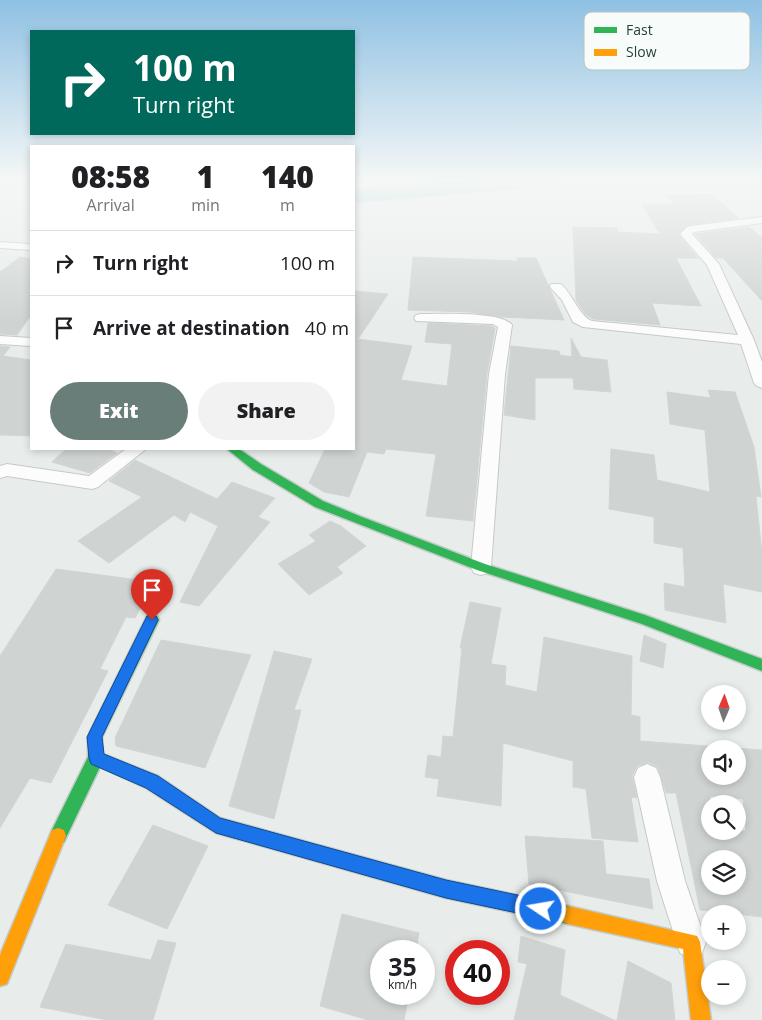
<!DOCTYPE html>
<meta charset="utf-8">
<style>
body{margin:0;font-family:"Open Sans",sans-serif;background:#f2f2f2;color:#202124;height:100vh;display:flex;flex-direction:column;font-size:19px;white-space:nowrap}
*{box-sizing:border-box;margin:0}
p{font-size:16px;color:#757577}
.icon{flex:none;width:28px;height:28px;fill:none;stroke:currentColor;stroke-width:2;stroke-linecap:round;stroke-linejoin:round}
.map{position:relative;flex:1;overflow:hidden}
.panel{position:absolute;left:30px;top:145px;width:325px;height:305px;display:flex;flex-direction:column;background:#fff;border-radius:0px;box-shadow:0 2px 8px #0003}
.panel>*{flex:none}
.guide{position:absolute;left:30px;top:30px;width:325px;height:105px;border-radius:0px;box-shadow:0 2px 8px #0003;background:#00695c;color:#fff;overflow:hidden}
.needle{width:32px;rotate:2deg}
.controls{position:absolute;left:701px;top:685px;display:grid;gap:10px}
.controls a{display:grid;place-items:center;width:45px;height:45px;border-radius:50%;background:#fff;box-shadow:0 2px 8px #0003;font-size:25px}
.speed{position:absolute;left:370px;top:940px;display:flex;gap:10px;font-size:25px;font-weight:700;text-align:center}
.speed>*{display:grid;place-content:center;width:65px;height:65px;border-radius:50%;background:#fff;box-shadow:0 2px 8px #0003;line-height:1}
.speed small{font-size:12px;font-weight:400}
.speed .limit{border:8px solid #d22;background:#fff;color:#111}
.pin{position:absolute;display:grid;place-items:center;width:42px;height:42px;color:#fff;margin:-51px -21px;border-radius:50% 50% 50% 0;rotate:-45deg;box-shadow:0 0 5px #0007}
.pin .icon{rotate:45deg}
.me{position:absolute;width:55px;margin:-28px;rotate:282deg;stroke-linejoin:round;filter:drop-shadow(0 0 4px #0008)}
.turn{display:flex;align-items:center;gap:18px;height:105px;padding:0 20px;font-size:22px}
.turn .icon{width:65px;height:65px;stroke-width:2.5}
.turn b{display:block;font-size:35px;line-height:42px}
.eta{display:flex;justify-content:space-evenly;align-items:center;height:85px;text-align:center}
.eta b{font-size:30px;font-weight:800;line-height:35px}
.action{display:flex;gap:10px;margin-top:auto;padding:10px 20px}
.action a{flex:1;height:58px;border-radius:30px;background:#697e78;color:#fff;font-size:20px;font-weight:800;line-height:58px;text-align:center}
.action a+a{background:#f2f2f2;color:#202124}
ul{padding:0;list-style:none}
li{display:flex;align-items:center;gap:15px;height:65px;padding:0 20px;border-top:1px solid #e0e0e0}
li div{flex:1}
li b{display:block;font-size:19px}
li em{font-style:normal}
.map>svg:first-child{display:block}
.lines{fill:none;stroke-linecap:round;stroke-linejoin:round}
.river{fill:#a9d4db;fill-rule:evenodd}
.building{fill:#cfd4d2;stroke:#d1d6d4;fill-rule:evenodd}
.street-casing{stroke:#c5cac8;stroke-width:2}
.fast-casing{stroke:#c3cbc8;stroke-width:3}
.slow-casing{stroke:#c3cbc8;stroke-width:3}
.street{fill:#fcfcfc;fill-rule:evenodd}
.fast{fill:#30b455;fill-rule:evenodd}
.slow{fill:#ff9f0a;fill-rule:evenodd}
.route{fill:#1a73e8;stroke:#114b97}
.key{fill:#f7fbf9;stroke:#b8c4c0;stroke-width:1}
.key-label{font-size:14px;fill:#24423a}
</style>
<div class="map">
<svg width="762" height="1020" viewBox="0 0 762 1020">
<rect width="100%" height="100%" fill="#e8edeb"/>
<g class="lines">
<polygon class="river" points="479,180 565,180 561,184 554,186 354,203 354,189"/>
</g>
<g class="building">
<polygon points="711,194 739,218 687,225 678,234 698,258 676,258 701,306 652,303 660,325 593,319 585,314 576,300 573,227 617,228 618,232 660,234 642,204 675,204 667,195"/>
<polygon points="749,227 762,238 762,301 723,258 716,258 695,234"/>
<polygon points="20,257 31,259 31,315 17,335 0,334 0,272"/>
<polygon points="413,257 518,261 517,258 536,258 564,320 502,317 470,312 408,310"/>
<polygon points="354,291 388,294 358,339 412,346 401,380 447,386 452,344 425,342 428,323 492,326 495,328 487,374 473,521 426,516 436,454 386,449 384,454 367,452 349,497 324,492 309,483 325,449 354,449"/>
<polygon points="571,338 581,357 607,360 611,392 574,389 573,378 535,378 535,420 504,415 511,346 559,351 560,355 572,357"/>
<polygon points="0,346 10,347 3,356 31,360 31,436 0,435"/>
<polygon points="708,390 735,392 754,447 761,497 756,496 762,554 762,592 723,584 726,623 665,610 664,583 685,587 683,548 654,543 654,517 609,509 611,449 654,455 657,480 710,492 705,430 670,424 667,392 711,398"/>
<polygon points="66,449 108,449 117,453 90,473 52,462"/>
<polygon points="135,460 217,499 232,482 275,498 258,517 270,522 199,606 180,602 218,526 190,512 185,522 174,515 109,563 78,541 142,497 109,481"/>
<polygon points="330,521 341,526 366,546 337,567 343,573 309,595 278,564 316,541 309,535"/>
<polygon points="56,569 154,582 135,618 126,617 100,669 108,671 51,783 30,778 0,828 0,656"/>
<path d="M470,602L501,608L491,664L506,666L505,685L537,692L544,637L632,656L631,715L640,717V741L762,750V917L700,910L676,793H666L658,767L648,762L637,766L632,776L637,798L631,797L638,842L592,838L586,789L573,787V761L503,743L501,806L437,796L439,779L425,777L428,755L441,757L443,736L453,737L462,648H460ZM710,749H738V776H710ZM710,796L743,799L746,831H710ZM710,859H738V886H710Z"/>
<polygon points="644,635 666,644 663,668 640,661"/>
<polygon points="161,640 251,655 205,768 116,746 115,738"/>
<polygon points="274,651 312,659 294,710 301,710 274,819 229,806"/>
<polygon points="153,825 208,846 167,929 108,905"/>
<polygon points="525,836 603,841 606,874 649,879 653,909 529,884"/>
<polygon points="342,914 419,933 416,951 381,951 381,994 409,994 404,1020 368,1020 320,1006"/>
<polygon points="521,936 565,950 560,995 614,1020 514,1020 527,964 518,962"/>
<polygon points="158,940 176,943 153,1020 107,1020 40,1007 66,944 151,960"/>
<polygon points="628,961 671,983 675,1020 617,1020"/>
</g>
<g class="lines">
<g class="street-casing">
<g id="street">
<path d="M762,217V223L694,232L692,234L719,264L754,340L762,362V388L757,386L754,383L741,344L583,327L573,322L562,300L550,287L551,284H561C573,295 580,317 592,321L738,335L707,265L680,234L687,227L691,226Z"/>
<polygon points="0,242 31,244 31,250 0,248"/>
<path d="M421,314C440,314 501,311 512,325L505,374L491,567L488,573L481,575L474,573L471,567L489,374L498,327L493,324L416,321L414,318L416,315Z"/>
<polygon points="0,336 31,338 31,346 0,344"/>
<polygon points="126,449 146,449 98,487 92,489 7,476 0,478 0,466 7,464 89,476"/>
<polygon points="647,764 656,768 660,777 685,881 706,942 702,953 691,957 680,953 657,881 634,777 638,768"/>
</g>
</g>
<g class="fast-casing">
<g id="fast">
<polygon points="227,449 239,449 261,464 323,501 362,517 485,564 645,615 762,659 762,671 642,624 477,570 315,507 253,470"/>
<polygon points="152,615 157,616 159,620 102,737 103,754 158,776 220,818 446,880 568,906 574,909 577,915 574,921 568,924 446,898 216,833 146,788 100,767 64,842 58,844 52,842 50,836 52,830 88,757 88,737 90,732 147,616"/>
</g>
</g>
<g class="slow-casing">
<g id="slow">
<polygon points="58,828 64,830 66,836 7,984 0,986 0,955 52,830"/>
<polygon points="568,906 697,936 700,942 711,1020 691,1020 683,949 568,924 562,921 559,915 562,909"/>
</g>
</g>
<use href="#street" class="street"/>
<use href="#fast" class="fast"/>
<use href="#slow" class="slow"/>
</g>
<linearGradient id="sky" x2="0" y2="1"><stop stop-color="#8fc1e3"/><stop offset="0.56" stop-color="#f5f7f6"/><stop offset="1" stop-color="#f5f7f6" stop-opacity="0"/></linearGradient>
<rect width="762" height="322" fill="url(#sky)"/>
<polygon class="route" points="152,615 156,616 158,620 102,737 104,754 158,776 220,818 446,880 541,900 547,903 550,909 547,916 541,918 446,898 216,833 146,788 91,764 89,758 87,737 147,616"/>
<rect x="584" y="12" width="166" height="58" rx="8" class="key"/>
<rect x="594" y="27" width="23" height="6" fill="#30b455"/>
<rect x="594" y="49" width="23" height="7" fill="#ff9f0a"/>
<g class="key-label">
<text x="626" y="35">Fast</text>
<text x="626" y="57">Slow</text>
</g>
</svg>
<div class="controls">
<a><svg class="needle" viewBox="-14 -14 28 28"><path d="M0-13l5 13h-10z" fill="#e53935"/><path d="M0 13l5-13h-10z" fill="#757577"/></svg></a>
<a><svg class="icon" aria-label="sound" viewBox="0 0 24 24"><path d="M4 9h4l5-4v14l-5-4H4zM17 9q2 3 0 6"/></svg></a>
<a><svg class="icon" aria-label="search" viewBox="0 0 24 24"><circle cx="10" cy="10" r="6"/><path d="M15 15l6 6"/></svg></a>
<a><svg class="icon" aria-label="layers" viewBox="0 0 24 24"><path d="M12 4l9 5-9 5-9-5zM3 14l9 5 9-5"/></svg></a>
<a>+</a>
<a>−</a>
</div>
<div class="speed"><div>35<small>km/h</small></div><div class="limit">40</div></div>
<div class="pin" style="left:152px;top:620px;background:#d93025"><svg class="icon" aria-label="arrive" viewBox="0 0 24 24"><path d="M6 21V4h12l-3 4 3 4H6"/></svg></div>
<svg class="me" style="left:541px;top:909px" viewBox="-20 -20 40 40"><circle r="17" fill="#1a73e8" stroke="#fff" stroke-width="3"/><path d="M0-11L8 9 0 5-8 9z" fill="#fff"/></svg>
<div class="guide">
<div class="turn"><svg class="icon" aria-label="right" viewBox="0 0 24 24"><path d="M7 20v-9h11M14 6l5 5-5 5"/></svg><div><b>100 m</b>Turn right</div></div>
</div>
<section class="panel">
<div class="eta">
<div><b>08:58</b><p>Arrival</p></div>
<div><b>1</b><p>min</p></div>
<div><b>140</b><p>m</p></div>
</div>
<ul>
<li><svg class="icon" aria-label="right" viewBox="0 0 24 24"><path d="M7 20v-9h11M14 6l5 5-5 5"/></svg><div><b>Turn right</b></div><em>100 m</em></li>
<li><svg class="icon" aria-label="arrive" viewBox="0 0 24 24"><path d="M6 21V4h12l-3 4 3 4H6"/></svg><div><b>Arrive at destination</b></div><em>40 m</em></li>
</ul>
<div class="action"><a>Exit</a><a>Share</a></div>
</section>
</div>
